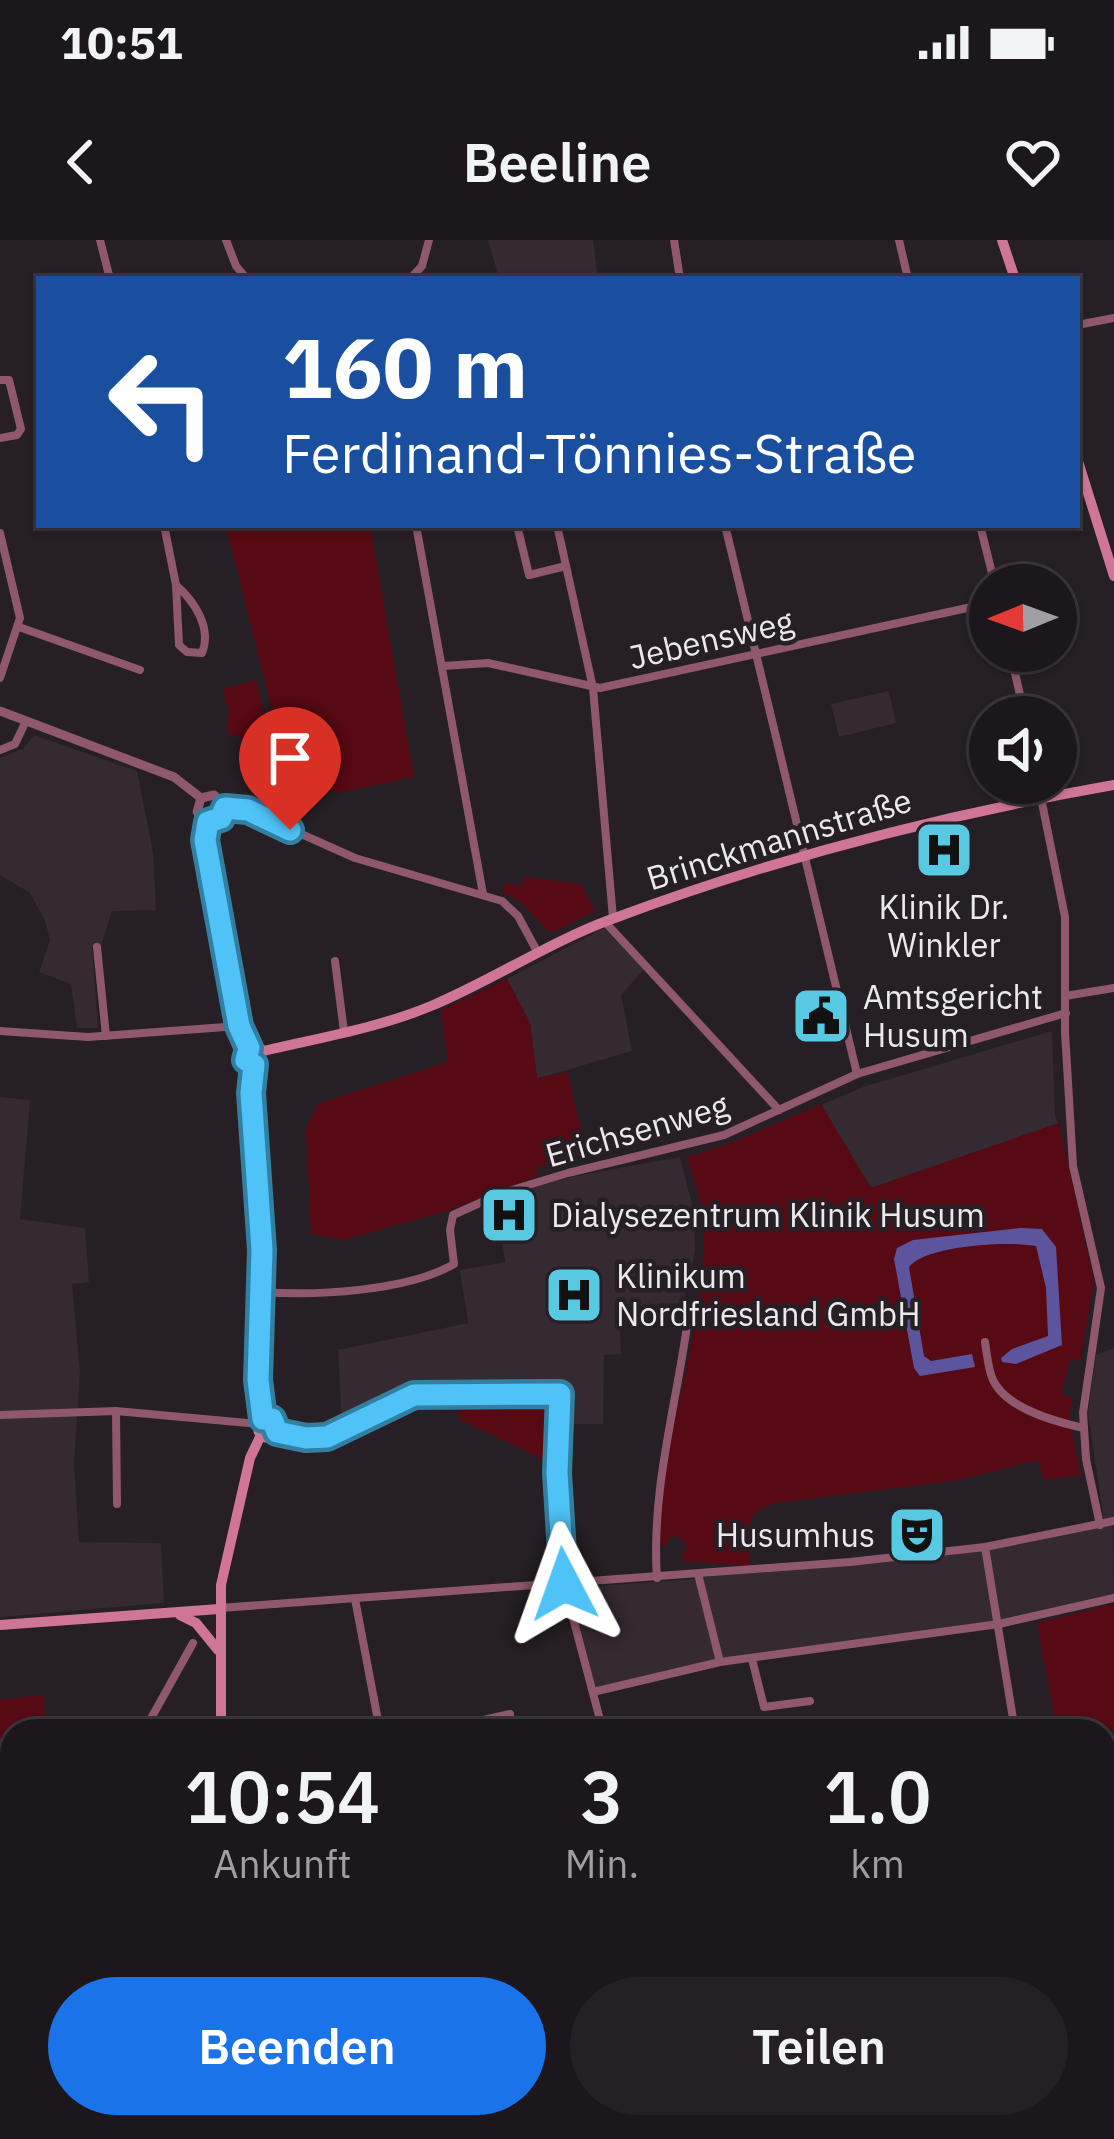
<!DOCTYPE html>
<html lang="de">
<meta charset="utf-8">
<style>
body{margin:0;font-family:"IBM Plex Sans",sans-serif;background:#252025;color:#f1f3f6;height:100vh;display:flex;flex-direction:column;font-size:45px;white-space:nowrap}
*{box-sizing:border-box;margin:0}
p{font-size:39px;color:#a09fa3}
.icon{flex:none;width:66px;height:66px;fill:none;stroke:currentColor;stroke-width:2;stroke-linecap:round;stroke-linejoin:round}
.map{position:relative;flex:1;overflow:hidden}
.sheet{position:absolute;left:0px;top:1479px;width:1116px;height:420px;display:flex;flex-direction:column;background:#1c171c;border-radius:36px 36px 0 0;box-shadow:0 3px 9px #0004,0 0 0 3px #3a363b}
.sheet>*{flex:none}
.banner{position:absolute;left:36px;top:36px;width:1044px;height:252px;border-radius:0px;box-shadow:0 3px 9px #0004,0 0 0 3px #3a363b;background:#1a4fa0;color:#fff;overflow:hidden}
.needle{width:78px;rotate:269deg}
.fabs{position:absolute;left:969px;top:324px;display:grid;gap:24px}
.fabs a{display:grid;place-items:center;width:108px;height:108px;border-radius:50%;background:#1c171c;box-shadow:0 3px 9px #0004,0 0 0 3px #3a363b;font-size:60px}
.pin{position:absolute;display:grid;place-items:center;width:102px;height:102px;color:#fff;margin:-123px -51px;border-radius:50% 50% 50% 0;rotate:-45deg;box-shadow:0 0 12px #0007}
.pin .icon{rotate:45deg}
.me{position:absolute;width:132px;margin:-66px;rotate:356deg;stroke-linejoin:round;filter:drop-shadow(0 0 9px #0008)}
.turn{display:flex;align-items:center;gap:42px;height:252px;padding:0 48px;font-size:54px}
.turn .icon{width:156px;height:156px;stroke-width:2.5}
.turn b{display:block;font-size:84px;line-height:102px}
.eta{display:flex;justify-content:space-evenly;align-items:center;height:204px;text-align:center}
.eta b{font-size:72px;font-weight:600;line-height:84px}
.primary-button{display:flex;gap:24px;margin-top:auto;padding:24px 48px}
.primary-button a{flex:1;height:138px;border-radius:72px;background:#1a73e8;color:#fff;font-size:48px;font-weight:600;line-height:138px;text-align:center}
.primary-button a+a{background:#252025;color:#f1f3f6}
.status{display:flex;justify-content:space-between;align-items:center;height:84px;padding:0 60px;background:#1c171c;direction:ltr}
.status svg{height:33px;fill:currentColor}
header{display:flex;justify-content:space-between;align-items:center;height:156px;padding:0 48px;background:#1c171c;font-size:54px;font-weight:600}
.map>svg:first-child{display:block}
.built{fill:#352932}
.green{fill:#570914}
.water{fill:#5c549d}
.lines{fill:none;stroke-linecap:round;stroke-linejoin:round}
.stream{stroke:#5c549d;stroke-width:3}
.minor{stroke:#90586c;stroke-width:8}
.tertiary{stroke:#90586c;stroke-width:9}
.secondary{stroke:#cf7596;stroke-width:10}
.rail-casing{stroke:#979196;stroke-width:8}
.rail{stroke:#261f25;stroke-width:3;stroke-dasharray:9;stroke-linecap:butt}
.route-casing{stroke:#337fa1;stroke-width:30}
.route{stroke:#4fc3f7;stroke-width:21}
.labels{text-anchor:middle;stroke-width:9;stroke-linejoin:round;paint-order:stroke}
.street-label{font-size:33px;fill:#ede8ec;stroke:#261f25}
.poi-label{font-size:33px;fill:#ede8ec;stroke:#261f25;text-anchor:start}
</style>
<div class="status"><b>10:51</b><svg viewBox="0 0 49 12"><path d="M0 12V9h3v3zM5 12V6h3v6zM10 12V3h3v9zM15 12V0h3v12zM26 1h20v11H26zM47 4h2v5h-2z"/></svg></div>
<header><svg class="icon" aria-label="back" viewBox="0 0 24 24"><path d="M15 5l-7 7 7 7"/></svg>Beeline<svg class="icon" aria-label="heart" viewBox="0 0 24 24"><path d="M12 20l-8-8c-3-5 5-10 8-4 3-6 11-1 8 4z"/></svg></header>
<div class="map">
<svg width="1114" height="1899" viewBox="0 0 1114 1899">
<rect width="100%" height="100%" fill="#261f25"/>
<g class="built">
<polygon points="488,0 593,0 598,39 499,39"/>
<polygon points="889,451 896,483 839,497 831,464"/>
<polygon points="34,495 137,531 153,612 156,670 112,671 101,706 92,707 98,788 77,788 71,744 39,732 50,700 45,681 30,653 0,635 0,518 24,508"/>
<polygon points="604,688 644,729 621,755 632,811 537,839 530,783 507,739"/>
<polygon points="1052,791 1055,876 1059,883 871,948 821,865 863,847"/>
<polygon points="0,857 30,860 20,979 85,988 89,1042 72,1044 80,1132 74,1223 79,1302 161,1303 164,1363 0,1377"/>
<polygon points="680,917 694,972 695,1012 683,1063 619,1069 621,1114 604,1115 603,1184 563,1184 562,1150 411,1151 342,1185 338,1110 468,1083 460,1030 505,1022 496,957 576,936"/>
<polygon points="1114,1108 1114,1279 1104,1281 1088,1173 1096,1115"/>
<polygon points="1113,1283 1114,1357 1001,1383 988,1308"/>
<polygon points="984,1309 998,1383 721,1421 700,1337"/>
<polygon points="696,1339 718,1422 594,1450 567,1348"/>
<polygon points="109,1887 612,1887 688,1891 877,1887 846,1899 129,1899"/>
</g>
<g class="green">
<polygon points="226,285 370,285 414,537 337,553 287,531"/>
<polygon points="256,440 274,512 227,492 229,472 223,449"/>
<polygon points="524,637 581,644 595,671 555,691 547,690 519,660 502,652 505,643 522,646"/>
<polygon points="507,739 530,783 537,838 567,832 587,915 536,927 538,936 447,971 343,1000 311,994 306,888 319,863 448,822 441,770"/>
<path d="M821,864L871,948L1059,883L1094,1042L1080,1121L1070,1119L1061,1154L1072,1157L1069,1177L1081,1235L1044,1240L1037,1220L959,1240L776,1263C740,1272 750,1295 749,1326L681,1321L687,1305L680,1298L671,1296L663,1309C651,1275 672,1192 681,1154C693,1098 708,1029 702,970C699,953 692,934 687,917L729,904Z"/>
<polygon points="542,1158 550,1161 552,1168 549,1222 460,1180 456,1161 471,1161 472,1167 473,1160"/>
<polygon points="1114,1364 1114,1490 1057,1491 1037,1383"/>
<polygon points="44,1455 45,1491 12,1491 11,1609 0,1609 0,1460"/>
<polygon points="1114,1806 1114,1899 885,1899 915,1887 1104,1887 1104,1810"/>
</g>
<path class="water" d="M1021,988L1042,989L1056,1007L1062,1105L1016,1124L1002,1122L1001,1118L1012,1109L1048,1096L1046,1048L1036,1006C1010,1001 926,1005 909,1027L924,1116L931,1121L972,1114L975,1127L920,1136L914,1128L894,1019L897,1008L913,1000Z"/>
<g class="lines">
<g class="stream">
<polyline points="1004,1887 1004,1899"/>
<polyline points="1065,1887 1065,1899"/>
<polyline points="1097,1887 1097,1899"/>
<polyline points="975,1899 975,1887"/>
</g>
<g class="minor">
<polyline points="100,0 110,39"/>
<polyline points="226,0 236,26 247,39"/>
<polyline points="674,0 680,39"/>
<polyline points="899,0 908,39"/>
<polyline points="410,39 422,26 429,0"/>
<polyline points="1077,85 1114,78"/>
<polyline points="0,140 9,140 21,189 17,195 0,198"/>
<path d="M164,285L176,345L179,405L187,412L202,413C212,388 195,362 176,345"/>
<polyline points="416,285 483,654"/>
<polyline points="517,285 529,335 566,326"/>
<polyline points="557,285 593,448 613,678"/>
<polyline points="725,285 857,834"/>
<polyline points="980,285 995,345"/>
<polyline points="0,293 20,378 0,438"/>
<polyline points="19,387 140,430"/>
<polyline points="1010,411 1025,477"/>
<polyline points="443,426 488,423 600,448 990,363"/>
<polyline points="0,510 15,504 26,481"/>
<polyline points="1038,543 1065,677 1065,792 1073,926 1101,1048 1083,1173 1086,1219 1100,1285"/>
<polyline points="225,569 252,572 355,618 502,661 518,676 538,713"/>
<polyline points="605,682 779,870"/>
<polyline points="97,707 106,796"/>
<polyline points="335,721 344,792"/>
<polyline points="1065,756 1114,748"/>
<polyline points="0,791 88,797 239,786"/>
<path d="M262,1052C316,1056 408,1051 454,1024L450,990L453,975L502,953L568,933L724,895L857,834L1066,773"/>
<path d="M985,1102C987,1114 988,1129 993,1140C1006,1168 1056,1182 1084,1188"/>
<polyline points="116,1171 117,1264"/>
<polyline points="0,1175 116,1171 259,1184"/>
<polyline points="277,1191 306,1198 327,1197 414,1155 560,1154 557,1233 564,1344 603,1491"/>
<polyline points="985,1307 1015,1491"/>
<polyline points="698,1334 720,1422"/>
<path d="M657,1338C651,1252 675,1171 687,1086"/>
<polyline points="355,1359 380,1491"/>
<polyline points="220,1368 850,1322 985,1307 1114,1281"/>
<polyline points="752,1419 764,1467 810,1461"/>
<polyline points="593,1452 720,1422 999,1384 1114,1358"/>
<polyline points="144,1491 193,1403"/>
<polyline points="435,1491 510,1474"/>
<polyline points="1104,1633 1114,1631"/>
<polyline points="1104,1678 1114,1674"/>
<polyline points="0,1792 12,1790"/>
<polyline points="0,1846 12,1852"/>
<polyline points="0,1867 7,1850"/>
<polyline points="95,1887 121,1899"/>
</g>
<g class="tertiary">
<polyline points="0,471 174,537 201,558"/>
<polyline points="201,558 214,555 224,563 221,578 208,582"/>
<polyline points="201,558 197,572 208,582"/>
<polyline points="208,582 206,612 239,786 249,808"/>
</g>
<g class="secondary">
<polyline points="1002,0 1015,39"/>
<polyline points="1077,218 1114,336"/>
<circle cx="268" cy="1188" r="10"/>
<path d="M263,1179C249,1132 263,1062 262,1012C261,960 243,871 254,825L246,815L249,808L258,807L264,811C319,798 378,788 431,766C493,740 549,702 612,679C775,618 943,575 1114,545"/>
<polyline points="180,1375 196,1383 218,1410"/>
<polyline points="0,1385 219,1369"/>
<polyline points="221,1491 221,1345 250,1218 261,1195"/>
<polyline points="0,1731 12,1718"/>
<polyline points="1104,1742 1114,1737"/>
</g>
<g class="rail-casing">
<g id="rail">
<polyline points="0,1682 12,1689"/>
<polyline points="1104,1764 1114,1759"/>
<polyline points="399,1887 442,1895"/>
<polyline points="426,1887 517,1899"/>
<polyline points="770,1899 823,1887"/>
</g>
</g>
<use href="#rail" class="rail"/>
</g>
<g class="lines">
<g class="route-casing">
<polyline id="route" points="290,590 248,570 225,568 221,578 208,582 205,600 239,786 249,808 246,820 254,825 251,853 262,1010 258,1140 263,1179 272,1179 277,1192 306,1198 327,1197 414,1155 560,1154 557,1233 564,1344"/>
</g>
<use href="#route" class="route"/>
</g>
<defs>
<g id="hospital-square" transform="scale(3)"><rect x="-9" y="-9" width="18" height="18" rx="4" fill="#58c9e3" stroke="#261f25"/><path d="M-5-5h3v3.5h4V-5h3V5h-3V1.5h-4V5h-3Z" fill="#111"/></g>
<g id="civic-square" transform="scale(3)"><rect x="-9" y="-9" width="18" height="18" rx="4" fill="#58c9e3" stroke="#261f25"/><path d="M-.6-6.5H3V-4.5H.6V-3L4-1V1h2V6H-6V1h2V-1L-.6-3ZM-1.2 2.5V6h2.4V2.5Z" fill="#111"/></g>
<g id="theatre-square" transform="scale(3)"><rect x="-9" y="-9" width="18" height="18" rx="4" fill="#58c9e3" stroke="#261f25"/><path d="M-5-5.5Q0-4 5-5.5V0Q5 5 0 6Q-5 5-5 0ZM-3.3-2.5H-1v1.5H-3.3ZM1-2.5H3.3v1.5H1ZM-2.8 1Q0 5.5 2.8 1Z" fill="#111"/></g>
</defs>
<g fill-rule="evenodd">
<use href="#hospital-square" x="944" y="610"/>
<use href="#civic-square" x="821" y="776"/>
<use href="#hospital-square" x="509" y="975"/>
<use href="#hospital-square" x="574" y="1055"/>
<use href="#theatre-square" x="917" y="1295"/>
</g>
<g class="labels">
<g class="street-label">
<text transform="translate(711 399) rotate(-13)" y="12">Jebensweg</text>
<text transform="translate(779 599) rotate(-17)" y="12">Brinckmannstraße</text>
<text transform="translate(637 890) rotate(-16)" y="12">Erichsenweg</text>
</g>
<g class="poi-label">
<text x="944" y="679" text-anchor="middle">Klinik Dr.<tspan x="944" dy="38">Winkler</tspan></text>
<text x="863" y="769">Amtsgericht<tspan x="863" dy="38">Husum</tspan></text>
<text x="551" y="987">Dialysezentrum Klinik Husum</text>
<text x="616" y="1048">Klinikum<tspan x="616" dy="38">Nordfriesland GmbH</tspan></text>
<text x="875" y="1307" text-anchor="end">Husumhus</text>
</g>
</g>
</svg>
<div class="fabs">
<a><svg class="needle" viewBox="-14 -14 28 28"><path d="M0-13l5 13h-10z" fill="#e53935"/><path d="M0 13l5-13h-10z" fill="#a09fa3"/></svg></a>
<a><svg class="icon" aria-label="sound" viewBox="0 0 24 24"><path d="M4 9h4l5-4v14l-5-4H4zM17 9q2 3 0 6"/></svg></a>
</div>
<div class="pin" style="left:290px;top:590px;background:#d93025"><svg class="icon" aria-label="arrive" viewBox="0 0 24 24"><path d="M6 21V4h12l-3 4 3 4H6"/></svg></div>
<svg class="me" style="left:564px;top:1344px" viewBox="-20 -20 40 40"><path d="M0-17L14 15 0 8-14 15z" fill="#4fc3f7" stroke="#fff" stroke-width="4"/></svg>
<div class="banner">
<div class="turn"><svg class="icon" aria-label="left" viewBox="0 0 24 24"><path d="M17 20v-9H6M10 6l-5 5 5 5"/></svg><div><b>160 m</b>Ferdinand-Tönnies-Straße</div></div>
</div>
<section class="sheet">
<div class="eta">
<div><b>10:54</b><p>Ankunft</p></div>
<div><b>3</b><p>Min.</p></div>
<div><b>1.0</b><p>km</p></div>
</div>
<div class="primary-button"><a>Beenden</a><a>Teilen</a></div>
</section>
</div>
